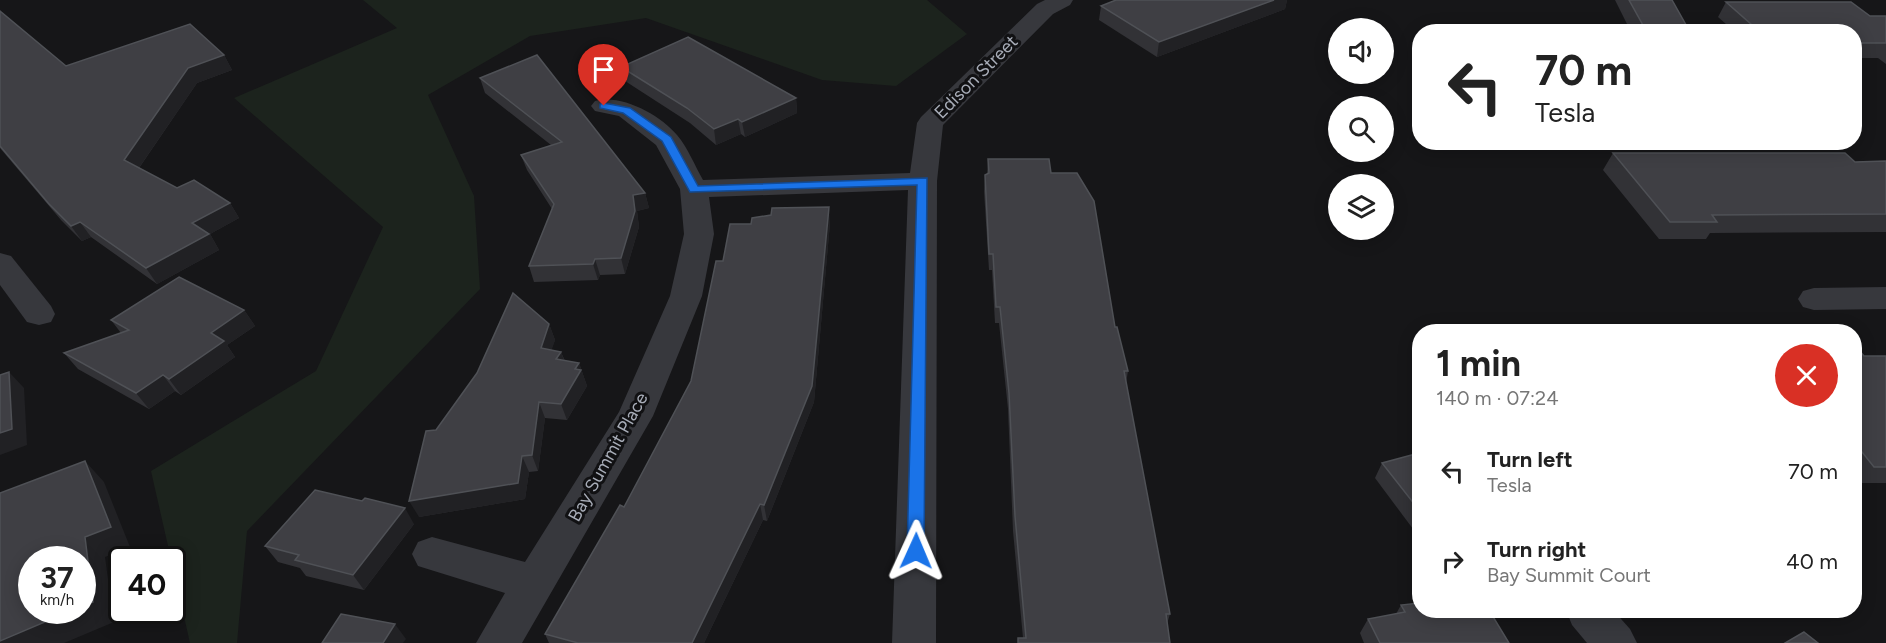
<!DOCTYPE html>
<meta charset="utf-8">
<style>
body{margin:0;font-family:Figtree,sans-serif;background:#f6f6f6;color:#222;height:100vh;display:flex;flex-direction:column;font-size:22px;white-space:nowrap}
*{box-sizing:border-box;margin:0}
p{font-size:20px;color:#767676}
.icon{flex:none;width:33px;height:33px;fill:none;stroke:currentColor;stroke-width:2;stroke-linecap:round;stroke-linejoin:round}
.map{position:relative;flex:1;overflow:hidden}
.sheet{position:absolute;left:1412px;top:324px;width:450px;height:294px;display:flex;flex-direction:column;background:#fff;border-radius:24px;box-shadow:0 3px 15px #0003}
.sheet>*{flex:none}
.hud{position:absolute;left:1412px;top:24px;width:450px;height:126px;border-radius:24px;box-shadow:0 3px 15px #0003;background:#fff;color:#222;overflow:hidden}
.tools{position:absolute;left:1328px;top:18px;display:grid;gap:12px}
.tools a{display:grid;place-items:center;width:66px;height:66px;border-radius:50%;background:#fff;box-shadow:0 3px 15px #0003;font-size:30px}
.speed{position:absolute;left:18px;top:546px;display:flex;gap:12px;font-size:30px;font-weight:700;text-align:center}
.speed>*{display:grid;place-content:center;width:78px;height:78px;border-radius:50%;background:#fff;box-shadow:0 3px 15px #0003;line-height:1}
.speed small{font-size:15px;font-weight:400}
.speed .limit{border:3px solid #111;border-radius:9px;background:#fff;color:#111}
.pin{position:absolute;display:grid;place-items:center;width:51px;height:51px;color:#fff;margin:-62px -26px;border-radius:50% 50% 50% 0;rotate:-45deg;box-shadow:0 0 6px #0007}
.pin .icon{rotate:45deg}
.me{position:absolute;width:66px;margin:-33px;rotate:1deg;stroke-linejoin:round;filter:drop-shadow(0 0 4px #0008)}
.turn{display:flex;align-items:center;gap:21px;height:126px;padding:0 24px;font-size:27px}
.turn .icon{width:78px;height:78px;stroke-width:2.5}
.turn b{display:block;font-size:42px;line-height:51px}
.round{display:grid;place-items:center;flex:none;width:63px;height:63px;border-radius:32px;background:#f6f6f6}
.overview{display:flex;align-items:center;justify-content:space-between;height:102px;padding:0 24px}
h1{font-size:36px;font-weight:700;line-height:45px}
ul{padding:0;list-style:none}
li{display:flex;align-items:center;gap:18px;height:90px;padding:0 24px}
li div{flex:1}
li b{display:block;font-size:22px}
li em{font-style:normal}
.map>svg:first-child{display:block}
.green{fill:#1c231d}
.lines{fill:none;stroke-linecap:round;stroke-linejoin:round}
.minor{fill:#37383d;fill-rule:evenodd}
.wall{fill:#323236}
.shaded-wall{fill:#212124}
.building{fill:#3f3f44;stroke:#4f5156;stroke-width:1.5}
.route{fill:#1a73e8;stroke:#114b97;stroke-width:1.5}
.labels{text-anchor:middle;stroke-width:6;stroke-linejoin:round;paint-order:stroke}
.street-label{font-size:18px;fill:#a8adb8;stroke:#111113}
</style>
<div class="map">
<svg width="1886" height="643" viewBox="0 0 1886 643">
<rect width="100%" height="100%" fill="#161618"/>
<polygon class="green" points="363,0 927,0 967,34 896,86 822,80 646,18 530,36 428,95 474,196 480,289 247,531 237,643 190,643 151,471 316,371 383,227 234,98 397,28"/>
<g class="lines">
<g class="minor">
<path d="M1045,0H1073L1070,5L1053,14L943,125L937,181L936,643H892L908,190L709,197L714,234L702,296L653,416L522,643H476L505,593L418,566L412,554L418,542L432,537L525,562L619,412L670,296L684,234L680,189L656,145L619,116L595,111L591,106L595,101C622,94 660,115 677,135C688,148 695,166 703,180L910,173L917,123L921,117L1037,4Z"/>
<polygon points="0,253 11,256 51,306 55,314 51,322 39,325 27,322 0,285"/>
<polygon points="1886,287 1886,309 1814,310 1803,307 1798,299 1803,291 1814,288"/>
<polygon points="1566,610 1613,610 1630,629 1637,643 1587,643 1572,625"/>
</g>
</g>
<g class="wall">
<polygon points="1116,0 1287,0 1285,9 1157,57 1099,20 1101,6"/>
<polygon points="1615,0 1672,0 1690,32 1631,32"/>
<polygon points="1726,2 1870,16 1886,16 1886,64 1878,58 1854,58 1854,32 1735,32 1718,17"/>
<polygon points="0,11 66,66 224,55 232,70 197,83 139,168 177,188 230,203 239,218 210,234 219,250 157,284 91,237 82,241 61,220 0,148"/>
<polygon points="621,67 796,98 797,113 745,137 741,134 716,145 690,123 625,81"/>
<polygon points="480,78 645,193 649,208 637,211 639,227 625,274 600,275 598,280 534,282 529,266 552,209 527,170 521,155 551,145 485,93"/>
<polygon points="1613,153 1855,162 1886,161 1886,232 1710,233 1706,239 1659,239 1603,170"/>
<polygon points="988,159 1051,173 1115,327 1128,371 1126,383 1170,614 1167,624 1170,643 1018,643 1018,638 1023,638 1013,531 1008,409 999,323 995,323 992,270 989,270 984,191 985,175 987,174"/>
<polygon points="830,223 814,402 767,521 763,520 704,643 549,643 545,634 624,507 691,381 723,261"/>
<polygon points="244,310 255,326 227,345 235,357 181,395 175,391 149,409 78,369 64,353 121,333 111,320"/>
<polygon points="549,324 555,340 551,350 561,352 565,361 579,363 587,386 567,420 545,418 538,471 529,472 525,499 419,517 436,430"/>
<polygon points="1854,344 1864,356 1886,356 1886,483 1858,483 1854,477"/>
<polygon points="1419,453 1419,537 1375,478 1382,463"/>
<polygon points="414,524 364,590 306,576 300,568 278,562 265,546"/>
<polygon points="1401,605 1509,643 1364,643 1360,633 1368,619 1396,614"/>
<polygon points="1697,610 1719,610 1702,616"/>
</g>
<g class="shaded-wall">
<polygon points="1274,0 1287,0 1285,9 1157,57 1159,42"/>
<polygon points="224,55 232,70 197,83 134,175 124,160 188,68"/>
<polygon points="796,98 797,113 745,137 742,122"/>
<polygon points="738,119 741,134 716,145 714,129"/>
<polygon points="645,193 649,208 637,211 639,227 625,274 621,258 633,195"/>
<polygon points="230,203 239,218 210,234 219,250 157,284 146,268 192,223"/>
<polygon points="829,207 830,223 814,402 767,521 764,505"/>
<polygon points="80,222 91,237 82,241 71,226"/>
<polygon points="595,259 600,275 598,280 593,264"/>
<polygon points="244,310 255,326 227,345 235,357 181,395 169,379 211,333"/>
<polygon points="549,324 555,340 547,364 541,348"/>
<polygon points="561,352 567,368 556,359"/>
<polygon points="579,363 587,386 567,420 561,404 575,369"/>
<polygon points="9,372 24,388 27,445 0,455 0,433"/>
<polygon points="163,375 175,391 149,409 136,393"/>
<polygon points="539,402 545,418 538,471 532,455"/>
<polygon points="522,456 529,472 525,499 419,517 409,501"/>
<polygon points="85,461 104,482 130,547 105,557 114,622 64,643 0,643 0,641 73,610 82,610"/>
<polygon points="760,504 763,520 704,643 692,643"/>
<polygon points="405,508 414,524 364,590 353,575"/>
<polygon points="1708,610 1719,610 1702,616"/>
<polygon points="395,624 406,639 403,643 383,643"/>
</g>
<g class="building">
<polygon points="1116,0 1274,0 1159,42 1101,6"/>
<polygon points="1629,0 1672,0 1690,32 1650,32 1647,27 1644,27"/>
<polygon points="1726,2 1851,2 1870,16 1886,16 1886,43 1854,43 1854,32 1760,32"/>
<polygon points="0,11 66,66 190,24 224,55 188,68 124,160 177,188 194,180 230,203 192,223 209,234 146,268 80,222 71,226 49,204 0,146"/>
<polygon points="688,37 796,98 742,122 738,119 714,129 687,108 621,67"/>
<polygon points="537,55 645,193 633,195 635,211 621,258 595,259 593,264 529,266 554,204 521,155 562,142 480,78"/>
<polygon points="1613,153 1845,153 1855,162 1886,161 1886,214 1712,215 1717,222 1670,222"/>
<polygon points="988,159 1049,159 1051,173 1077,173 1094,201 1115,327 1117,327 1128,371 1124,371 1170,614 1166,614 1170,643 1018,643 1018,638 1026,638 1015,516 1009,393 1000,307 996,307 993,254 989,254 985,175 989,173"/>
<polygon points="829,207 812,386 764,505 760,504 692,643 578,643 545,634 620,505 624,507 691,381 716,261 723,261 730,224 751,224 752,218 771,215 772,208"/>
<polygon points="179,277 244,310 211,333 224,341 169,379 163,375 136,393 64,353 129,330 111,320"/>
<polygon points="513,293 549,324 541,348 561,352 556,359 579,363 575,369 581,370 561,404 539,402 532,455 522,456 518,483 409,501 426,431 436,430 477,373"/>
<polygon points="1854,344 1864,356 1886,356 1886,467 1874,467 1854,442"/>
<polygon points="9,372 12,429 0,433 0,375"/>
<polygon points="1419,453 1419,510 1382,463"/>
<polygon points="85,461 111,527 85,537 93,602 82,606 82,560 32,560 32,610 73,610 0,641 0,493"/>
<polygon points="315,490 362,501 365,498 405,508 353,575 295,560 299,555 265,546"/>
<polygon points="1419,603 1419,610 1489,610 1509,643 1380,643 1368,619 1405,612 1401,605"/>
<polygon points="341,614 395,624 383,643 322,643"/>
<polygon points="1804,632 1818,643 1785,643"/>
</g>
<polygon class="route" points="604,103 630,108 671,137 698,186 927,178 924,551 922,556 916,558 910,556 907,551 917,185 690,192 662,141 623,113 600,108 600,104"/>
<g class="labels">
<g class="street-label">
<text transform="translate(976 77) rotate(-45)" y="6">Edison Street</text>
<text transform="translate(608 457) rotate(-61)" y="6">Bay Summit Place</text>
</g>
</g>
</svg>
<div class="tools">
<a><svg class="icon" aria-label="sound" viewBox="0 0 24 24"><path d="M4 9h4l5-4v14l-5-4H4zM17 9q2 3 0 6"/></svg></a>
<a><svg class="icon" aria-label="search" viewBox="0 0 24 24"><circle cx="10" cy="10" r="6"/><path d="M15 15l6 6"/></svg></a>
<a><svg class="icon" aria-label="layers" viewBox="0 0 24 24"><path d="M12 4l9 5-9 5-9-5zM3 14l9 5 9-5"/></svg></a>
</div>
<div class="speed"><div>37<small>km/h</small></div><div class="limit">40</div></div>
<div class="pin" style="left:604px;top:106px;background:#d93025"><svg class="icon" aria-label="arrive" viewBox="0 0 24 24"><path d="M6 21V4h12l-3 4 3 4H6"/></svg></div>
<svg class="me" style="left:916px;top:551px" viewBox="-20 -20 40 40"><path d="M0-17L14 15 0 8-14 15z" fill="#1a73e8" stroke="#fff" stroke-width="4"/></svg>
<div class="hud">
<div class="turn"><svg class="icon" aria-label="left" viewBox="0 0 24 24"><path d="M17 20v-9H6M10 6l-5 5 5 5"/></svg><div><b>70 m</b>Tesla</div></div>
</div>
<section class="sheet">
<div class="overview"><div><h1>1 min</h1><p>140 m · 07:24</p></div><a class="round" style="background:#d93025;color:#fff"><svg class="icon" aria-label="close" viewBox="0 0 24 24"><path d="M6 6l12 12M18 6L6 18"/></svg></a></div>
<ul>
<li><svg class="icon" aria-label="left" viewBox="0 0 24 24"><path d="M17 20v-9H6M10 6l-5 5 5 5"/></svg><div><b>Turn left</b><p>Tesla</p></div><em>70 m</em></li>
<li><svg class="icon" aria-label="right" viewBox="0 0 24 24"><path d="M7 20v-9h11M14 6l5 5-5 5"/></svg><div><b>Turn right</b><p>Bay Summit Court</p></div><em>40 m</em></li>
</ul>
</section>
</div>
